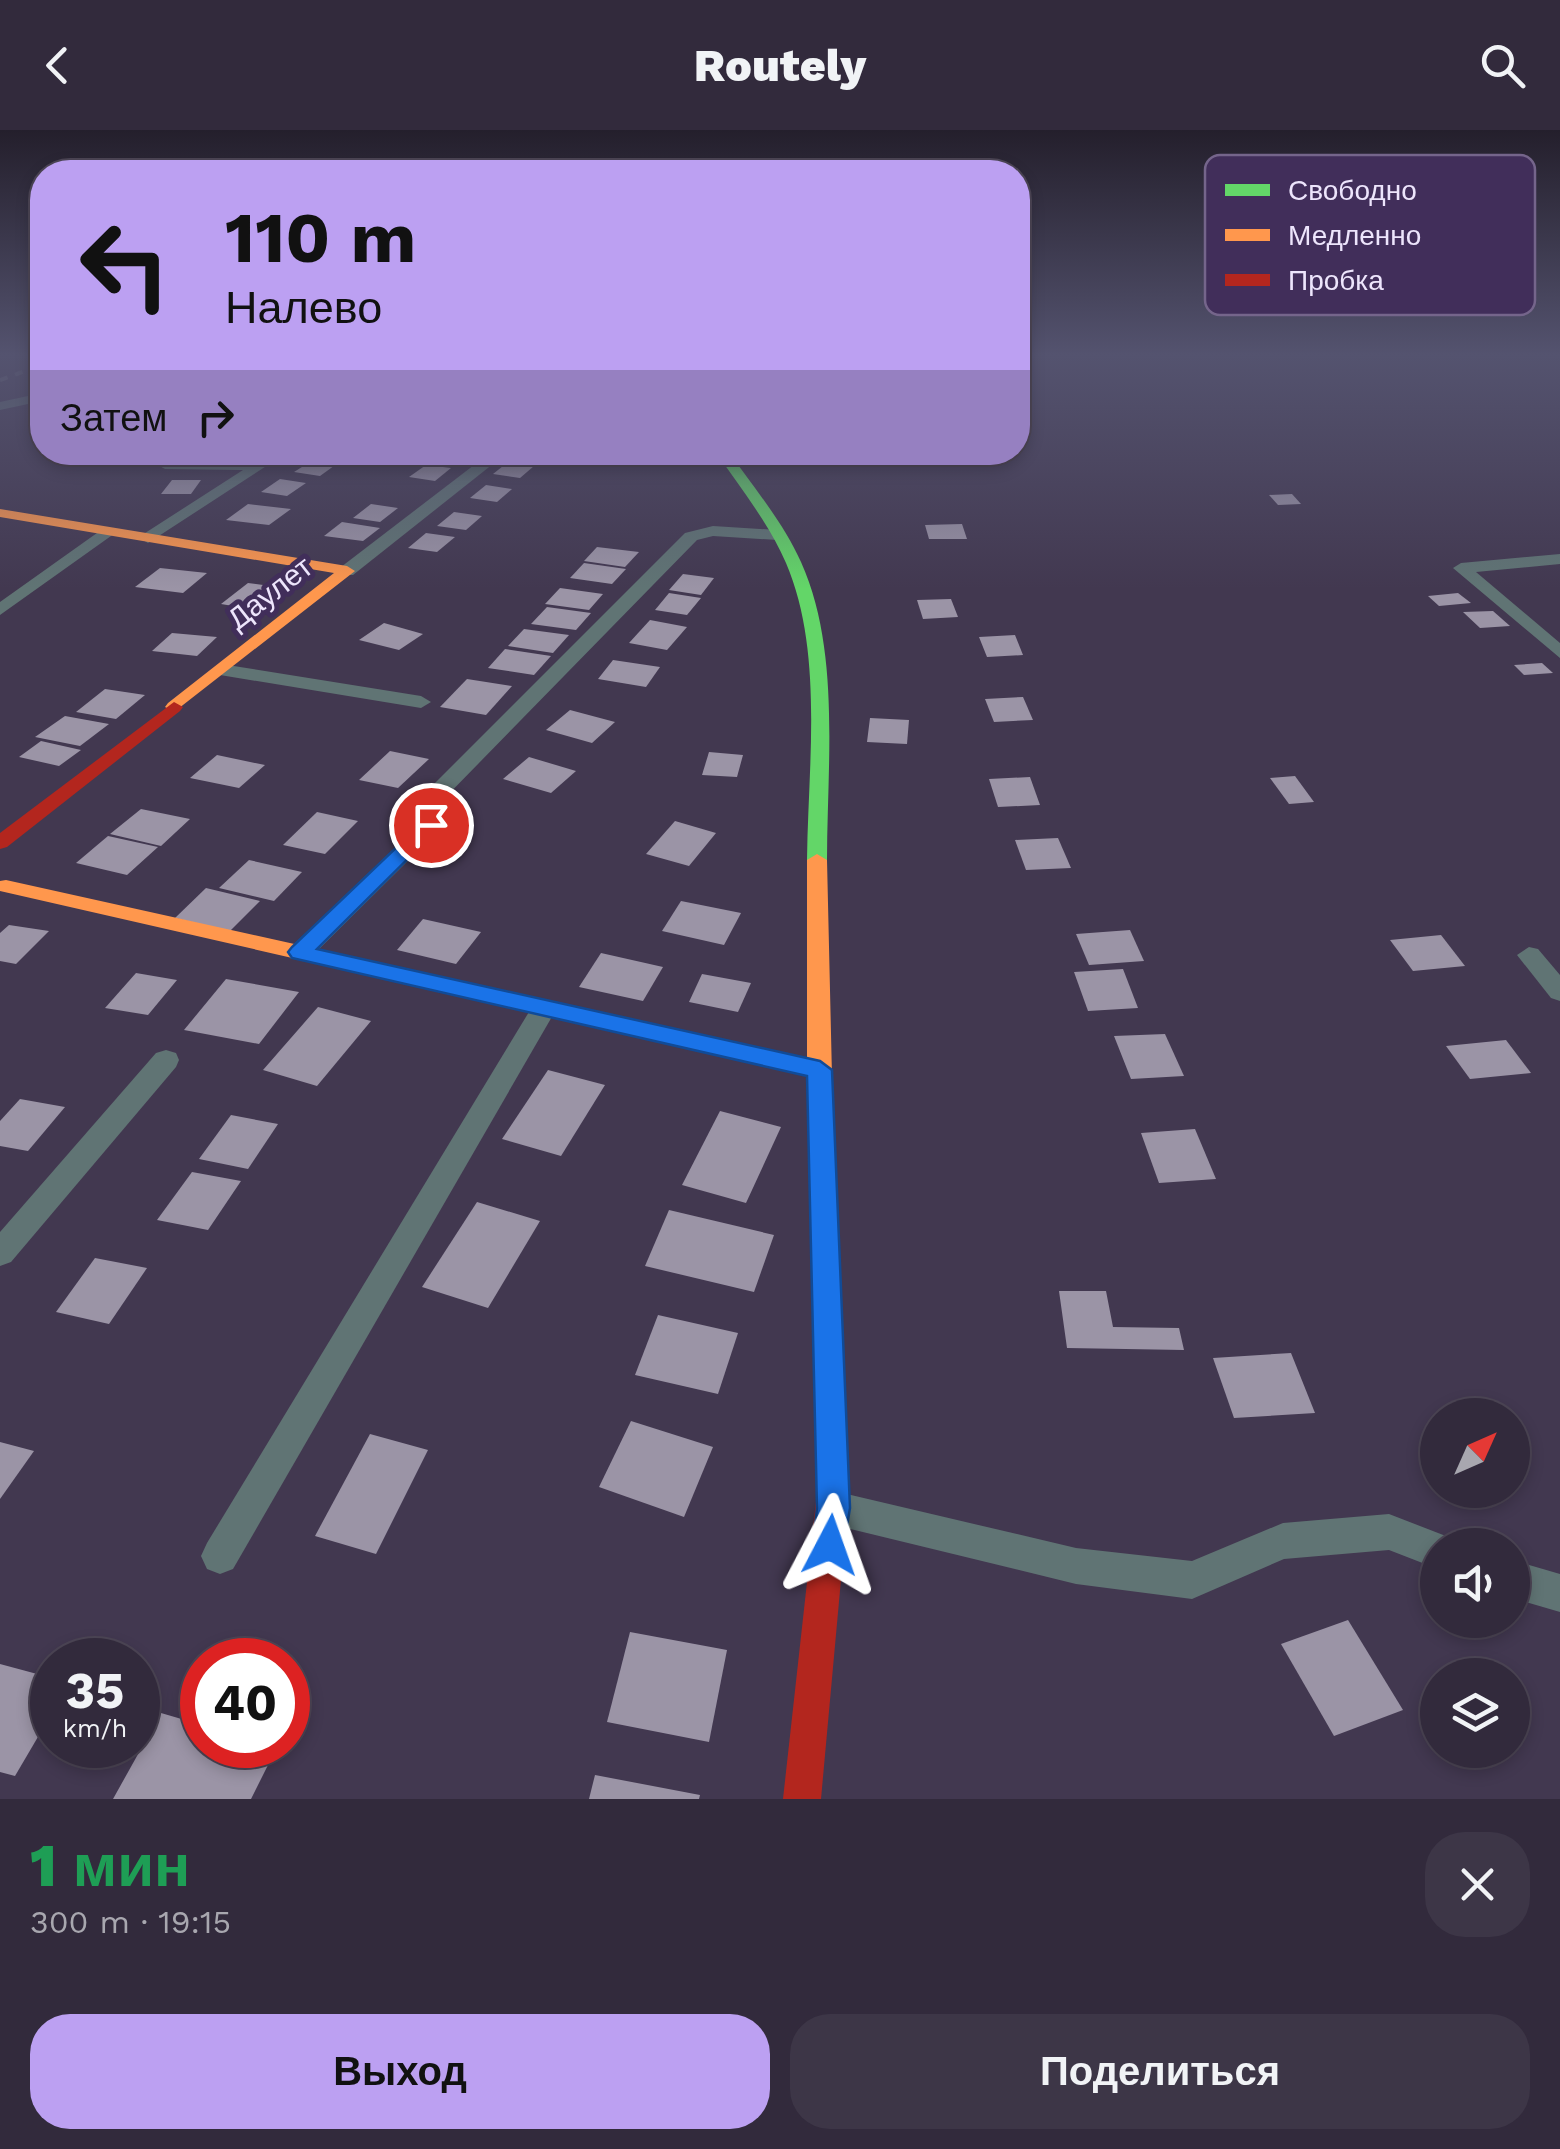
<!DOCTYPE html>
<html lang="ru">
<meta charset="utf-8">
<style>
body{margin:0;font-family:"Work Sans",sans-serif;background:#3d3647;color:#f1f3f6;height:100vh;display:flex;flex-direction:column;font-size:38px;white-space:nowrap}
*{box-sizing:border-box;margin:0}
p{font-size:32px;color:#a8a7af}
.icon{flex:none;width:55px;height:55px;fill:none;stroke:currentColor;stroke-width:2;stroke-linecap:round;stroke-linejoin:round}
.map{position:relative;height:1669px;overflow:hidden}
.panel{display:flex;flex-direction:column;background:#322a3c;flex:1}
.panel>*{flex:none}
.hud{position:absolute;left:30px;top:30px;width:1000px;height:305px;border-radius:40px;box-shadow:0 5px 15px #0003,0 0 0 2px #4d4656;background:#bca0f2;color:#111;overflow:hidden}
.needle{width:65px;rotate:45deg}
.tools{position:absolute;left:1420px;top:1268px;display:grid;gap:20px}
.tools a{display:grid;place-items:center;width:110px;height:110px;border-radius:50%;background:#322a3c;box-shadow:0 5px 15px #0003,0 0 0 2px #4d4656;font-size:50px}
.speed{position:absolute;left:30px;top:1508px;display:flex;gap:20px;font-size:50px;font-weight:700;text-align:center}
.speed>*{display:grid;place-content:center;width:130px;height:130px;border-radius:50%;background:#322a3c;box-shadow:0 5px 15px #0003,0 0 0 2px #4d4656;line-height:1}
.speed small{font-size:25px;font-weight:400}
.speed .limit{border:15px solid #d22;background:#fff;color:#111}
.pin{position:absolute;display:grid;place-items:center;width:85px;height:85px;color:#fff;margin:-42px;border:5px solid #fff;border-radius:50%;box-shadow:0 2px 10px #0007}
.me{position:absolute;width:110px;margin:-55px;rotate:4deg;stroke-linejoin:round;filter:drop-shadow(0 0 8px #0008)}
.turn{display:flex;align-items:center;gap:35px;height:210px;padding:0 30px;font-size:45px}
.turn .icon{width:130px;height:130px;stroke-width:2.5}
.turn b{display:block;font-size:70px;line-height:85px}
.then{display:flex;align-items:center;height:95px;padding:0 30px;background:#0003;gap:20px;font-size:38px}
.round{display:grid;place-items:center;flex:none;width:105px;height:105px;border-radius:40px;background:#3d3647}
.headline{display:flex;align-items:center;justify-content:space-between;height:170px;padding:0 30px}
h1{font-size:60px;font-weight:800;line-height:75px;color:#1e9e55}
.cta{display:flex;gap:20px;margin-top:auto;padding:20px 30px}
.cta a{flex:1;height:115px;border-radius:40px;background:#bca0f2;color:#111;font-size:40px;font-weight:800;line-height:115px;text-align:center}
.cta a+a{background:#3d3647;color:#f1f3f6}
header{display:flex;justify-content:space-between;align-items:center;height:130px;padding:0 30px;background:#322a3c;font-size:45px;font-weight:800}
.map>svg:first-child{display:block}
.building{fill:#9b94a6}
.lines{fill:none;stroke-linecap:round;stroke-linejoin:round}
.street{fill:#607474;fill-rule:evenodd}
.fast{fill:#63d668;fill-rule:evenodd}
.slow{fill:#ff974d;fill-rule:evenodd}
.jam{fill:#b3261e;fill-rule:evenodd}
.rail{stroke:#727780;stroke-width:4;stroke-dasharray:8 8;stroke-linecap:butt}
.route{fill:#1a73e8;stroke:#114b97;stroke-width:2.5}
.labels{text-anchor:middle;stroke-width:10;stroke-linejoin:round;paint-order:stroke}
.far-street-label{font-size:30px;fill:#ede5fc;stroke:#412e5a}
.key{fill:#412e5a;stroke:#75658b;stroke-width:2.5}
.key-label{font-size:28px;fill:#ede5fc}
</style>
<header><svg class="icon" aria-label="back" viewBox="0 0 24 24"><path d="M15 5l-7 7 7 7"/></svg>Routely<svg class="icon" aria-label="search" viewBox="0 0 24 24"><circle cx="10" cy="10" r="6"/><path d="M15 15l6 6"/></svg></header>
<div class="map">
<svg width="1560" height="1669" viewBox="0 0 1560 1669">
<rect width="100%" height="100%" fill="#423850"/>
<g class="building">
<polygon points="442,322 472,322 457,334 431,331"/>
<polygon points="193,323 224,323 213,334 181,333"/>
<polygon points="313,330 338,333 320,346 294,342"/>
<polygon points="508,332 534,336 520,348 493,344"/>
<polygon points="426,335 451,338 435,351 409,347"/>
<polygon points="280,349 306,353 287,366 261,362"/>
<polygon points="172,350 201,350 191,364 161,364"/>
<polygon points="486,355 512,359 497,372 470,368"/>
<polygon points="1292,364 1301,374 1278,375 1269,365"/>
<polygon points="248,374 291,379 269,395 226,390"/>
<polygon points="371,374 398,378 380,392 353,388"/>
<polygon points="454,382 482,386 466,400 437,396"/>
<polygon points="342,392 380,398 363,411 324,406"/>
<polygon points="962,394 967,409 929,409 925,395"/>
<polygon points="426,403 455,407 437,422 408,418"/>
<polygon points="597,417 639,422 625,437 584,431"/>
<polygon points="584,433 626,439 612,454 570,448"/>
<polygon points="160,438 207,443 183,463 135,457"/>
<polygon points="683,444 714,448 701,465 669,460"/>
<polygon points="248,453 278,457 251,479 221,474"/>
<polygon points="560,458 603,464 589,480 545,474"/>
<polygon points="669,463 701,468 687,485 655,480"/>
<polygon points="1458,463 1471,473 1439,476 1428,466"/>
<polygon points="951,469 958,487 923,489 917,470"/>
<polygon points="547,477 591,483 576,500 531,494"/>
<polygon points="1493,481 1510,496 1480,498 1463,482"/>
<polygon points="650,490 687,497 667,520 629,513"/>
<polygon points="384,493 423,504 399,520 359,510"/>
<polygon points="524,499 569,505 553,523 508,516"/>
<polygon points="172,503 217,507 197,526 152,521"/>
<polygon points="1015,505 1023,525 987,527 979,507"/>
<polygon points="505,519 551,526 534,545 488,538"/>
<polygon points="613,530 660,537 646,557 598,549"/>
<polygon points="1542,533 1553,543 1524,545 1514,535"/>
<polygon points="467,549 512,556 486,585 440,577"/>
<polygon points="105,559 145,565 116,589 76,582"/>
<polygon points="1023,567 1033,590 994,592 985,569"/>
<polygon points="570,580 615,592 592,613 546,600"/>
<polygon points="65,586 109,594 80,616 35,607"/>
<polygon points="870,588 909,590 907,614 867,612"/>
<polygon points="41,611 81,620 59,636 19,627"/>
<polygon points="390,621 429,629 398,658 359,650"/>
<polygon points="709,622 743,625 737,647 702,645"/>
<polygon points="217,625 265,635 239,658 190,648"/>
<polygon points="529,627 576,641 551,663 503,649"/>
<polygon points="1295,646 1314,672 1289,674 1270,648"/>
<polygon points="1030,647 1040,675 998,677 989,649"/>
<polygon points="141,679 190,689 161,716 110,704"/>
<polygon points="317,682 358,691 325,724 283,715"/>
<polygon points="675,691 716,703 689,736 646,724"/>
<polygon points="108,706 158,717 127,745 76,733"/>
<polygon points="1058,708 1071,738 1026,740 1015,710"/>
<polygon points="249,730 302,742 274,771 219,758"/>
<polygon points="206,758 260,771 230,801 175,788"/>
<polygon points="681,771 741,783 724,815 662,801"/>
<polygon points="423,789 481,802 456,834 397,820"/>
<polygon points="9,795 49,801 16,834 0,831 0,803"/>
<polygon points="1130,800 1144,831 1089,835 1076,804"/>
<polygon points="1441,805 1465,836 1413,841 1390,810"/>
<polygon points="601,823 663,837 643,871 579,857"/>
<polygon points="1123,839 1138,878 1088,881 1074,842"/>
<polygon points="136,843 177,850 148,885 105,878"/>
<polygon points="702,844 751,853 738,882 689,872"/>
<polygon points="226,849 299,862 259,914 184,900"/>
<polygon points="318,877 371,891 317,956 263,940"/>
<polygon points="1165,904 1184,946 1131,949 1114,906"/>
<polygon points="1506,910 1531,943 1470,949 1446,916"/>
<polygon points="548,940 605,955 561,1026 502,1009"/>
<polygon points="20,969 65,977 28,1021 0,1016 0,991"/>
<polygon points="720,981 781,997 746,1073 682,1055"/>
<polygon points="231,985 278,994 248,1039 199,1029"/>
<polygon points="1195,999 1216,1049 1159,1053 1141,1003"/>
<polygon points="192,1042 241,1051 208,1100 157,1090"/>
<polygon points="477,1072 540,1091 488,1178 422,1157"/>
<polygon points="669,1080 774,1105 754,1162 645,1136"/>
<polygon points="95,1128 147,1138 109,1194 56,1182"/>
<polygon points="1059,1161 1106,1161 1113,1197 1179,1198 1184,1220 1067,1218"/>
<polygon points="658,1185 738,1203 718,1264 635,1245"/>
<polygon points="1291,1223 1315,1283 1234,1288 1213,1228"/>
<polygon points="631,1291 713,1317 684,1387 599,1357"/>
<polygon points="370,1304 428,1320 376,1424 315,1406"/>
<polygon points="0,1312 34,1321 0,1369"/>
<polygon points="1348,1490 1403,1580 1334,1606 1281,1514"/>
<polygon points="630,1502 727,1520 709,1612 607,1592"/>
<polygon points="0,1534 52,1548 52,1583 15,1646 0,1642"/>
<polygon points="161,1583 202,1595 202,1615 277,1617 251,1669 113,1669"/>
<polygon points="595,1645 700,1665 699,1669 589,1669"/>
</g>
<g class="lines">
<g class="street">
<polygon points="42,263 42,271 0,280 0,272"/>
<polygon points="162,322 174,322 173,331 256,332 270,322 288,322 148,413 140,408 142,405 243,340 165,339 158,335"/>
<polygon points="491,322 508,322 353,445 341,445 341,437"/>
<polygon points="713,396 778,400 786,405 778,410 713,406 697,410 435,678 442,695 439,700 309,829 291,829 288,823 291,817 420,694 413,677 416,672 685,403"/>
<polygon points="104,398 118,401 0,485 0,472"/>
<polygon points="1560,424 1560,434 1476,442 1560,513 1560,528 1453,438 1461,433"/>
<polygon points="221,534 421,566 431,572 421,578 214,544 212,540"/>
<polygon points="1529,817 1538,819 1560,845 1560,871 1551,868 1517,825"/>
<polygon points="544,869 553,872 557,878 233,1439 220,1444 207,1439 201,1426 207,1413 535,872"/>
<polygon points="166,920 176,923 179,930 176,937 11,1132 0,1136 0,1102 156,923"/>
<polygon points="834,1361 1076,1418 1192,1431 1283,1393 1389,1384 1451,1408 1454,1415 1438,1415 1438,1439 1389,1420 1284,1429 1192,1469 1076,1454 834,1395 821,1390 816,1378 821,1366"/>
<polygon points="1512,1430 1560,1444 1560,1482 1512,1468"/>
</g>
<path class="fast" d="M716,322H729C754,358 783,392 801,432C841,521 827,635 827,730L824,734H810L807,730C808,635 824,522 786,433C769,393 740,358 716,322Z"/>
<g class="slow">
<polygon points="0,379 347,436 355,441 174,582 165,577 168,573 334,443 0,387"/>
<polygon points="817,724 827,730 834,1033 849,1362 844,1373 833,1377 822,1373 817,1362 808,946 0,761 0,751 6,750 807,928 807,730"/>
</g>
<g class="jam">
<polygon points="174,572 183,577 180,581 7,717 0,719 0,703"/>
<polygon points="833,1347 844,1351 849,1362 821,1669 783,1669 817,1362 822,1351"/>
</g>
<polyline class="rail" points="0,250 42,235"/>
</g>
<linearGradient id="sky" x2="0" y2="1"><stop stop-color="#241f2c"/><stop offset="0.49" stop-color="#54536f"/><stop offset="1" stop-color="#54536f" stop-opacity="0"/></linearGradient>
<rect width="1560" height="459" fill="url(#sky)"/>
<polygon class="route" points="431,689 441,695 438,699 317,819 820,931 832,940 850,1378 842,1426 830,1431 818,1426 813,1415 817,1378 807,946 292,828 288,822 292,817 424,691"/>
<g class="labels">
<g class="far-street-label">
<text transform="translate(270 463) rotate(-38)" y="10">Даулет</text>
</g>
</g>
<rect x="1205" y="25" width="330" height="160" rx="15" class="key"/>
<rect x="1225" y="54" width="45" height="12" fill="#63d668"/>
<rect x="1225" y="99" width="45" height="12" fill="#ff974d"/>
<rect x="1225" y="144" width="45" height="12" fill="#b3261e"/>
<g class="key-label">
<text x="1288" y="70">Свободно</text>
<text x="1288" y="115">Медленно</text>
<text x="1288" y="160">Пробка</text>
</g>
</svg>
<div class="tools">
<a><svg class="needle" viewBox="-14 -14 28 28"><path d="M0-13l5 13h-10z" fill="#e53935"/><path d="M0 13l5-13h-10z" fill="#a8a7af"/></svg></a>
<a><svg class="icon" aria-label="sound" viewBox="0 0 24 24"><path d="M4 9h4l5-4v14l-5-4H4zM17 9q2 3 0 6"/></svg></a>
<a><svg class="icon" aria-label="layers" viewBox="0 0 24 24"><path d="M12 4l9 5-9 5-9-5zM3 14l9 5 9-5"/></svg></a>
</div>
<div class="speed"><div>35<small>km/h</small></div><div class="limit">40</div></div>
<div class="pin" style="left:431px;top:695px;background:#d93025"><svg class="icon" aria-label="arrive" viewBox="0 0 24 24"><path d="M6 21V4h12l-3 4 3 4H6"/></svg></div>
<svg class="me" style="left:830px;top:1415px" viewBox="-20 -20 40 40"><path d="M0-17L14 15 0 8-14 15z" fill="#1a73e8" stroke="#fff" stroke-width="4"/></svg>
<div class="hud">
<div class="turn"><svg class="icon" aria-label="left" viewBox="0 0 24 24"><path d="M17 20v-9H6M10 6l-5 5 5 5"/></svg><div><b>110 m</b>Налево</div></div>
<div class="then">Затем<svg class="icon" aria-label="right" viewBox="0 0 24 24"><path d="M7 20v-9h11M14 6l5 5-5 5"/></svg></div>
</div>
</div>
<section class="panel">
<div class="headline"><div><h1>1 мин</h1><p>300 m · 19:15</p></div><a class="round"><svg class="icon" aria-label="close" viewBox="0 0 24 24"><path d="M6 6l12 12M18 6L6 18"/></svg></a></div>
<div class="cta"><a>Выход</a><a>Поделиться</a></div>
</section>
